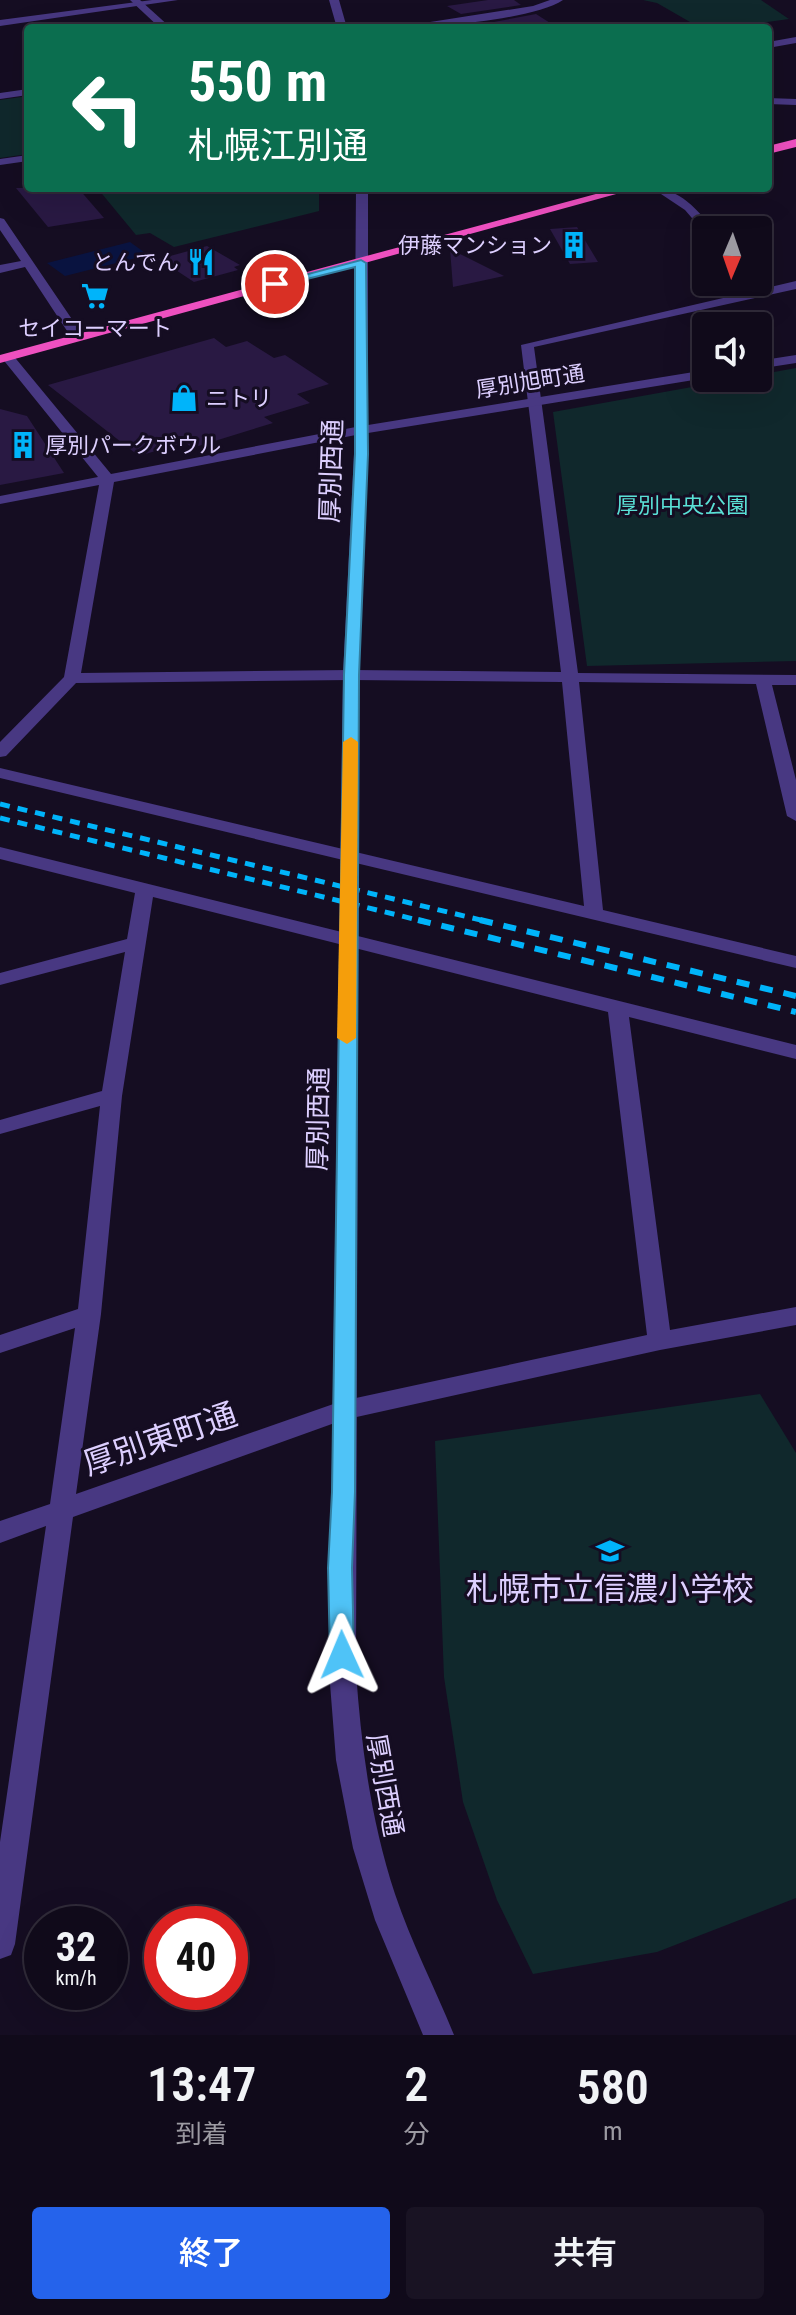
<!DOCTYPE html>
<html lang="ja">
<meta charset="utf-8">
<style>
body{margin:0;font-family:"Roboto Condensed","Noto Sans JP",sans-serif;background:#191323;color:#f1f3f6;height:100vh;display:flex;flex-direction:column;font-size:30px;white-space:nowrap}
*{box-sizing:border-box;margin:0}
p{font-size:26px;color:#9c9aa2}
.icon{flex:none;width:44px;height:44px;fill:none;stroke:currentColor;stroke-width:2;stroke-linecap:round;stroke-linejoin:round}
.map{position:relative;height:2035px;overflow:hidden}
.panel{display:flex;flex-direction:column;background:#100a1a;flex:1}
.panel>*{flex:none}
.top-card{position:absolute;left:24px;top:24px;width:748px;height:168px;border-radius:8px;box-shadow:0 8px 32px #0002,0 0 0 2px #302b39;background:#0b6e4f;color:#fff;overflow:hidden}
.needle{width:52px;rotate:182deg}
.buttons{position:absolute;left:692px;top:216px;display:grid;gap:16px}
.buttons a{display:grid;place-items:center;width:80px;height:80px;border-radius:8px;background:#100a1a;box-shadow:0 8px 32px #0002,0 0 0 2px #302b39;font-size:40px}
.speed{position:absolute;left:24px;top:1906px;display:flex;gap:16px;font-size:40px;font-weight:700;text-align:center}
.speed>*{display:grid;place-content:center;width:104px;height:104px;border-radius:50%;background:#100a1a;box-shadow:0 8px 32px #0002,0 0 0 2px #302b39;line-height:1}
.speed small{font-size:20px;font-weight:400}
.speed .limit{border:12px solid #d22;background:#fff;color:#111}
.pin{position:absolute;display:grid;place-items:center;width:68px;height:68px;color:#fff;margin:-34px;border:4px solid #fff;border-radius:50%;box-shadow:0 2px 8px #0007}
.me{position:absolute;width:88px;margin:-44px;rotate:359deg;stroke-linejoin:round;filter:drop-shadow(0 0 6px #0008)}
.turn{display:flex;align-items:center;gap:28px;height:168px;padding:0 32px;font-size:36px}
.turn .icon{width:104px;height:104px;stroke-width:2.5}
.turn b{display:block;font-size:56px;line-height:68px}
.eta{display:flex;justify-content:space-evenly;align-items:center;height:136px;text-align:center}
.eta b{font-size:48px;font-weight:600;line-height:56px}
.primary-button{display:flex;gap:16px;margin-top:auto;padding:16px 32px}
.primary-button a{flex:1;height:92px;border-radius:8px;background:#2563eb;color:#fff;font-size:32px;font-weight:600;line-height:92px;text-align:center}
.primary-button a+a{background:#191323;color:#f1f3f6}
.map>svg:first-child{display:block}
.green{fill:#10282c}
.water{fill:#091340}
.building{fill:#291943}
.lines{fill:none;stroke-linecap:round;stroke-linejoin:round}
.minor{fill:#483882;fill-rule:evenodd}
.tertiary{fill:#483882;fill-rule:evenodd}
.trunk{fill:#ee50c0;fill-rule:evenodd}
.rail-far1{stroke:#00b4fa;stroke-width:5;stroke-dasharray:10 8;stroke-linecap:butt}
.rail{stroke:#00b4fa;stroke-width:6;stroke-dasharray:13 11;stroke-linecap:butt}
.route{fill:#4fc3f7;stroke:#337fa1;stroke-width:2}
.slow{fill:#f59e0b}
.labels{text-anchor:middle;stroke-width:6;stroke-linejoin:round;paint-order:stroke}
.far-poi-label{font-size:22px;fill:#ddcfff;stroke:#150d22;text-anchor:end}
.far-street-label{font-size:22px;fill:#ddcfff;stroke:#150d22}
.far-park-label{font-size:22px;fill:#5ae0d6;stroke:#150d22}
.street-label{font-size:26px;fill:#ddcfff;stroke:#150d22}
.near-street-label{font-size:32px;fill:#ddcfff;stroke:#150d22}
.near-poi-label{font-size:32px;fill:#ddcfff;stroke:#150d22}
</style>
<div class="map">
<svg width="796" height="2035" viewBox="0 0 796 2035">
<rect width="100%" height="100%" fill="#150d22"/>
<g class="green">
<polygon points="643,0 761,0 789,19 725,28 689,28 697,26 657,3"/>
<polygon points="28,96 28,154 0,158 0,100"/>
<polygon points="319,188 319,211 174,247 150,233 136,235 98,189"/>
<polygon points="796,368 796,661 587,666 553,412 742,378 758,378 758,375"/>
<polygon points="760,1394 796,1453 796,1898 657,1952 533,1974 497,1900 463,1802 444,1677 435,1441"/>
</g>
<polygon class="water" points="130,242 148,255 65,276 47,263"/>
<g class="building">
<polygon points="488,0 514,0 521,5 461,14 447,6"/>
<polygon points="536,14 558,28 483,28 478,25"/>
<polygon points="16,188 78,188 104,218 48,227"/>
<polygon points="577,227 598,262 570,264 550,229"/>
<polygon points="207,246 240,265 234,267 238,270 194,282 159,259"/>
<polygon points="450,249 504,276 453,287"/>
<polygon points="214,338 226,347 247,341 274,358 285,355 329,384 297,394 310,403 264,417 273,423 192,448 185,442 139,456 48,385"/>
<polygon points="0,409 27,416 64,473 0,485"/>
</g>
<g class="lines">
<g class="minor">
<polygon points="130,0 140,0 171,28 160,28"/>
<path d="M550,0H563C533,20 430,28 392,28L533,6Z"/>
<polygon points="796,37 796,43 768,48 768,42"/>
<polygon points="28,89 28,95 0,99 0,93"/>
<polygon points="768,98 796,99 796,105 768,104"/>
<polygon points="28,155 28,161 0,165 0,159"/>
<path d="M652,188C679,188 698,210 714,230L704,232L685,210Z"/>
<polygon points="0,218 4,219 84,337 83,340 73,340 25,267 0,273 0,265 21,261 0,230"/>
<polygon points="796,281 796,289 534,347 578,673 796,675 796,685 772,685 796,780 796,821 787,816 756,684 579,682 603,910 796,956 796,968 0,778 0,768 584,906 562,682 351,680 76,683 6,756 0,757 0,742 64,677 99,485 0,504 0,496 98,477 1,357 12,354 111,474 361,426 368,430 361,434 114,482 81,673 351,670 561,672 521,345"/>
<path d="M0,847L796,1045V1059L629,1017L670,1330L796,1307V1325L660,1350L343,1420L73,1517L15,1944L11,1955L0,1959V1842L46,1526L0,1543V1521L50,1504L75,1328L0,1353V1335L78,1309L100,1106L0,1134V1120L102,1091L125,952L0,985V973L127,939L135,893L0,859ZM153,897L608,1012L647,1335L342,1401L76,1494L101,1314L122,1096Z"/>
</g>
<g class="tertiary">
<polygon points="152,0 178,0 0,26 0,20"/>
<polygon points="329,0 339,0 347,28 337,28"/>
<path d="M356,188H368V425L706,370V378L368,433L359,675L356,1671C361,1746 371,1821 395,1894C411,1942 435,1988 454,2035H423L375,1920L353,1848L336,1760L329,1671L343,675L354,454Z"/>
<polygon points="796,355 796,363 758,369 758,361"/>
</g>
<g class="trunk">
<polygon points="796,139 796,147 768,154 768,146"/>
<polygon points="618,188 638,188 0,363 0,355"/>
</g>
<g class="rail-far1">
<polyline points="0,804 489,922"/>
<polyline points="0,818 426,922"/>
</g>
<g class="rail">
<polyline points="418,920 796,1012"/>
<polyline points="480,920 796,996"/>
</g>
</g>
<polygon class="route" points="361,260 366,263 368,454 359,675 355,1492 352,1568 354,1655 351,1663 342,1666 333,1663 330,1655 328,1568 332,1492 344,675 355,454 355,267 275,287 270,284"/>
<polygon class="slow" points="351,737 358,742 356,1038 347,1044 337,1038 343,742"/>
<defs>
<g id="building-bare" transform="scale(2.16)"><path d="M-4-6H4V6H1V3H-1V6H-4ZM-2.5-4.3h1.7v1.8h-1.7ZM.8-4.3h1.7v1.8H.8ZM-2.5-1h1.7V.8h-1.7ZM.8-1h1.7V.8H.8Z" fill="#00b4fa" stroke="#150d22" stroke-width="2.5" paint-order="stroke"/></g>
<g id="restaurant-bare" transform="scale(2.16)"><path d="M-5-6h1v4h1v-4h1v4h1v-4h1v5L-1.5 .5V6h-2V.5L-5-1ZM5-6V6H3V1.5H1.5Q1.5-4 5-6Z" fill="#00b4fa" stroke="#150d22" stroke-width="2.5" paint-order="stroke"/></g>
<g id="supermarket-bare" transform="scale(2.16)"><path d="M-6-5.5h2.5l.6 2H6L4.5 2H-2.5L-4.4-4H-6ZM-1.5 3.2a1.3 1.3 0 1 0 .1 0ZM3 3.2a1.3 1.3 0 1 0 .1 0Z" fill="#00b4fa" stroke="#150d22" stroke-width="2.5" paint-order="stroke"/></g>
<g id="shop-bare" transform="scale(2.16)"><path d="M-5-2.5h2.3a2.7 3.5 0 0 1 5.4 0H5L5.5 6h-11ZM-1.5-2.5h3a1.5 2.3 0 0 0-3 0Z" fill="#00b4fa" stroke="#150d22" stroke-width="2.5" paint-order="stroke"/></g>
<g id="school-bare" transform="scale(2.16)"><path d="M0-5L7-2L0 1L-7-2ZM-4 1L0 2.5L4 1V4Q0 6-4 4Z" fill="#00b4fa" stroke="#150d22" stroke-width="2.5" paint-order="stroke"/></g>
</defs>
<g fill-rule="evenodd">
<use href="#building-bare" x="574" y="245"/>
<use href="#restaurant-bare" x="201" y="262"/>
<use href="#supermarket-bare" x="95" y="296"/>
<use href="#shop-bare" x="184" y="398"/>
<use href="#building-bare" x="23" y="445"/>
<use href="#school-bare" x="610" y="1551"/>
</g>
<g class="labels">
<g class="far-poi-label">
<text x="552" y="253">伊藤マンション</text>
<text x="179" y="270">とんでん</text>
<text x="95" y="336" text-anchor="middle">セイコーマート</text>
<text x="206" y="406" text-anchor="start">ニトリ</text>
<text x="45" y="453" text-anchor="start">厚別パークボウル</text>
</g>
<g class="far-street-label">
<text transform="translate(530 381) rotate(-9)" y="8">厚別旭町通</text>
</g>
<g class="far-park-label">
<text x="682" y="513">厚別中央公園</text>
</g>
<g class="street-label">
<text transform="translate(331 471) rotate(-88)" y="9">厚別西通</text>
<text transform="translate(318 1119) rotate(-89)" y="9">厚別西通</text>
<text transform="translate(385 1785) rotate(80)" y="9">厚別西通</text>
</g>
<g class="near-street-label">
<text transform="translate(160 1439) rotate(-19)" y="11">厚別東町通</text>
</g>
<g class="near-poi-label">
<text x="610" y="1600">札幌市立信濃小学校</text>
</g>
</g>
</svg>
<div class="buttons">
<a><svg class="needle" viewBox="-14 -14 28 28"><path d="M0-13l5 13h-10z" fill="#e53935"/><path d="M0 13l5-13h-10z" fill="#9c9aa2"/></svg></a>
<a><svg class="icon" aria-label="sound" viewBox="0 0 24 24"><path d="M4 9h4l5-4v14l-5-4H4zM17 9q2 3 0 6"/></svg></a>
</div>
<div class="speed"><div>32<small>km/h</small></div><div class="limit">40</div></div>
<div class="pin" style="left:275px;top:284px;background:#d93025"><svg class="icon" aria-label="arrive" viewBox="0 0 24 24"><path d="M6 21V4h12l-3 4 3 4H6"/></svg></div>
<svg class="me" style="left:342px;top:1655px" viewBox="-20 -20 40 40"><path d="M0-17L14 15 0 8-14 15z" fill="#4fc3f7" stroke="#fff" stroke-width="4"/></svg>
<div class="top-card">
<div class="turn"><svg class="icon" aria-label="left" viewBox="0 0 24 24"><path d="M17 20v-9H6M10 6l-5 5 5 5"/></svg><div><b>550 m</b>札幌江別通</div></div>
</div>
</div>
<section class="panel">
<div class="eta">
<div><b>13:47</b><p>到着</p></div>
<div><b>2</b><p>分</p></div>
<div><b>580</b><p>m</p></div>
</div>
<div class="primary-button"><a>終了</a><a>共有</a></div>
</section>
